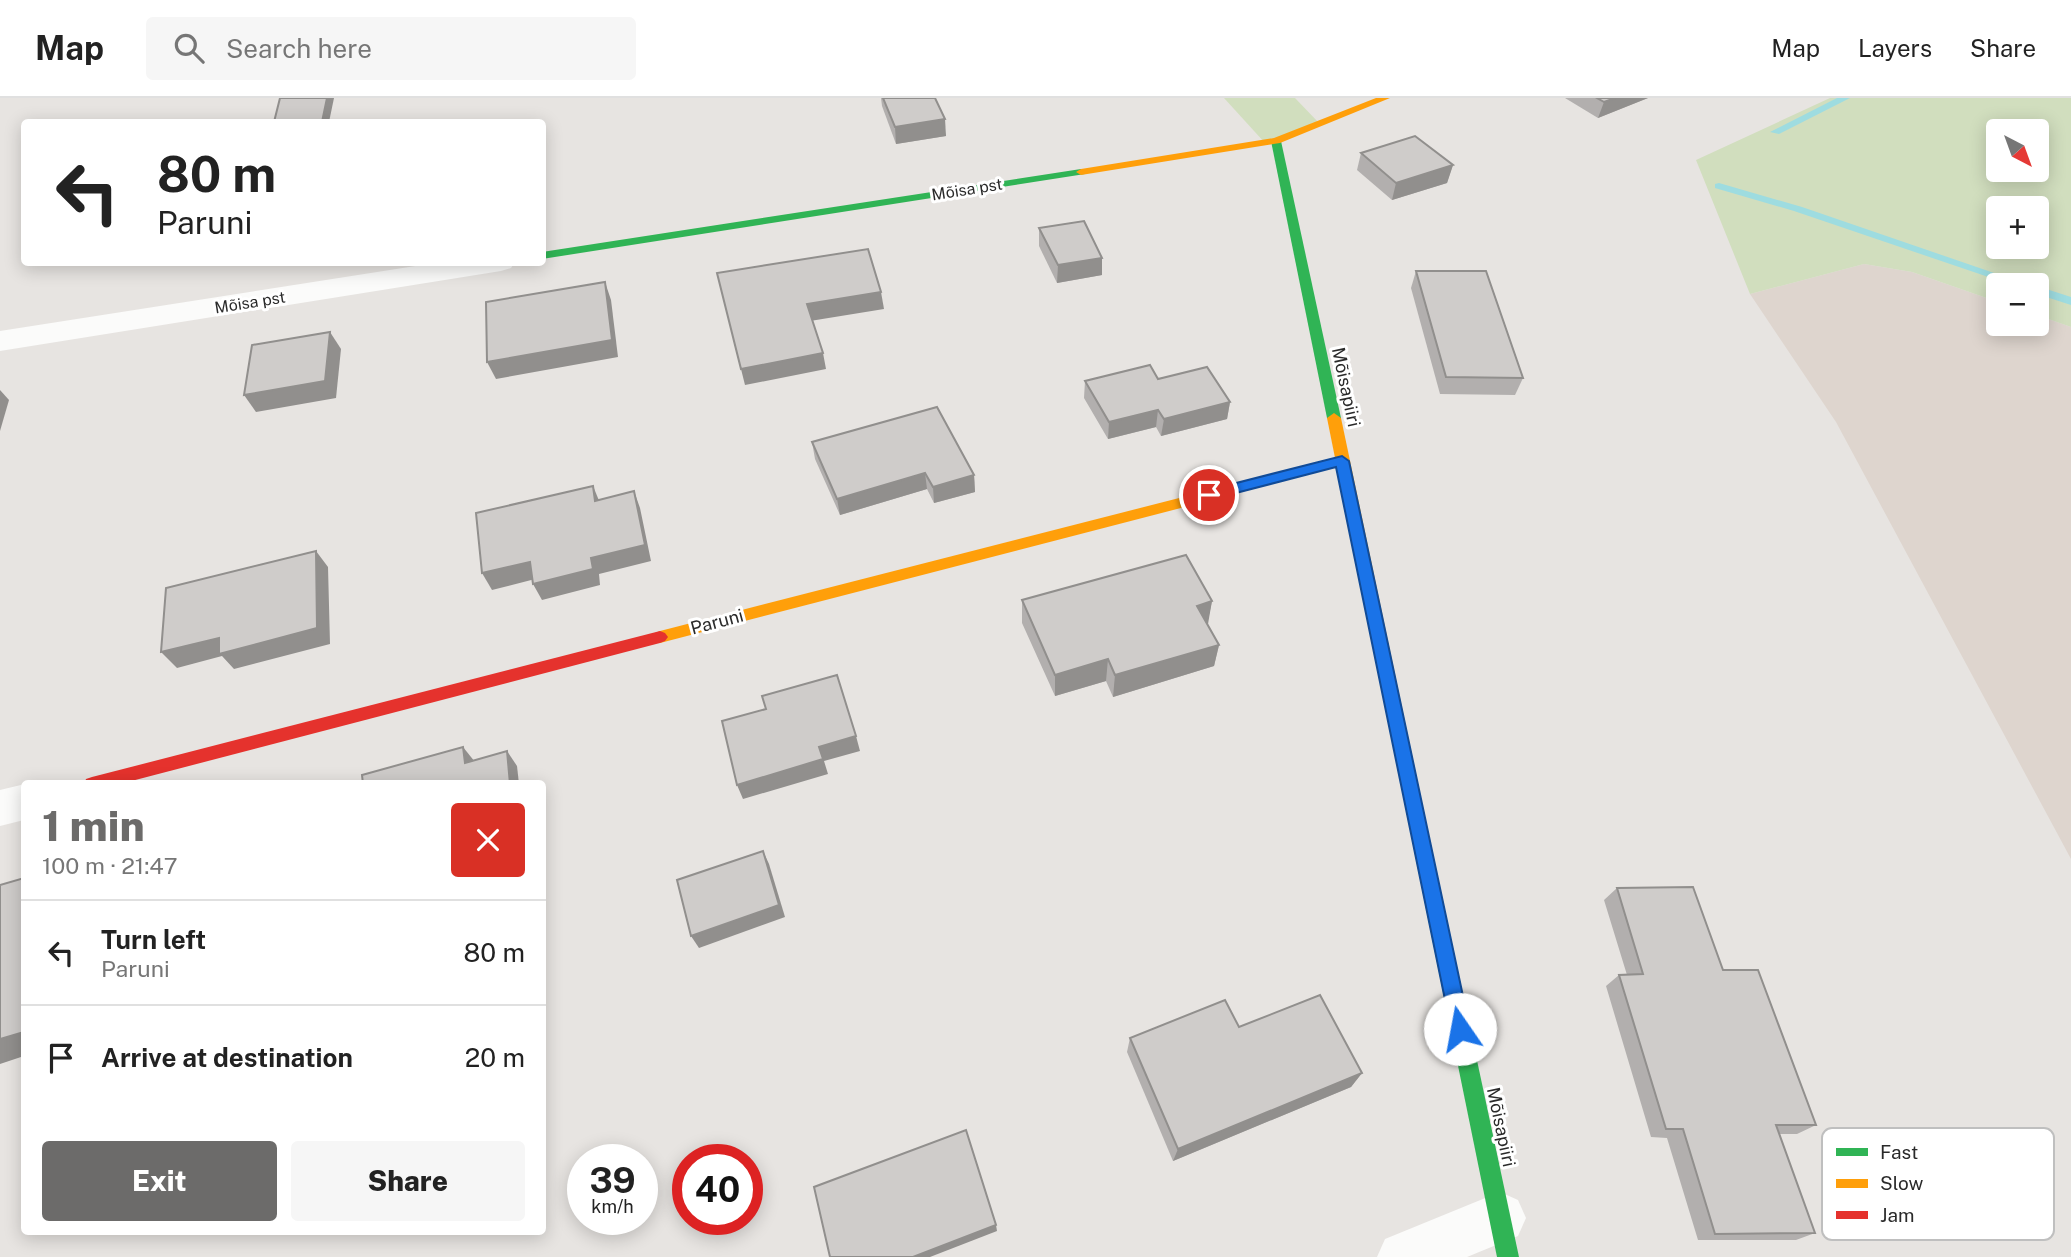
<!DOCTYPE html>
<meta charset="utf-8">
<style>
body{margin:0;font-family:"Public Sans",sans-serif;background:#f6f6f6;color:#222;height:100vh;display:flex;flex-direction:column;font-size:26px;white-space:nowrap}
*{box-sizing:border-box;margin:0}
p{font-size:23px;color:#767676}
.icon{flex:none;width:38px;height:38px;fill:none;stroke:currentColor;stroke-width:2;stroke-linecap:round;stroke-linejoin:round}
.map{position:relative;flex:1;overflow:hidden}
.side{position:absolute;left:21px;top:682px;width:525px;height:455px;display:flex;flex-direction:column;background:#fff;border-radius:7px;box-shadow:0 4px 18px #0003}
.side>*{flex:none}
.top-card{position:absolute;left:21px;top:21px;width:525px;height:147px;border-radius:7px;box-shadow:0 4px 18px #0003;background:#fff;color:#222;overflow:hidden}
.needle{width:46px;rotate:139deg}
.buttons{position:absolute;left:1986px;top:21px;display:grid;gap:14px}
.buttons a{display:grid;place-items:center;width:63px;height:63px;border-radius:7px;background:#fff;box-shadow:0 4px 18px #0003;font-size:35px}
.speed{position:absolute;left:567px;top:1046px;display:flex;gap:14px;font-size:35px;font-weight:700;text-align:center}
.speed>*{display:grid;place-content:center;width:91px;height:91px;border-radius:50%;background:#fff;box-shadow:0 4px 18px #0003;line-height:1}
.speed small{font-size:18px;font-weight:400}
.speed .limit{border:10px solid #d22;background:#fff;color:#111}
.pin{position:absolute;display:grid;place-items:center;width:60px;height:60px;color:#fff;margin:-30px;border:4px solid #fff;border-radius:50%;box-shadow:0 2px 7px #0007}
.me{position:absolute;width:77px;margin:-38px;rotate:348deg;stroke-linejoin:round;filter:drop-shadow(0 0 5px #0008)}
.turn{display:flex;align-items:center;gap:24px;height:147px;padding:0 21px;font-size:32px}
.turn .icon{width:91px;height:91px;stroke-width:2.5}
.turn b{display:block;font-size:49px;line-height:60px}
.round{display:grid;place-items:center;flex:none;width:74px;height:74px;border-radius:7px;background:#f6f6f6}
.head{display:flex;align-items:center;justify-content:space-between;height:119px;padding:0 21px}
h1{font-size:42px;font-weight:800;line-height:52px;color:#6c6b6a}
.primary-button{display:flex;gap:14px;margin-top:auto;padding:14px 21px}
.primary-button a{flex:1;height:80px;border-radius:7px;background:#6c6b6a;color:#fff;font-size:28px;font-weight:800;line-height:80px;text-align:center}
.primary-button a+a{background:#f6f6f6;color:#222}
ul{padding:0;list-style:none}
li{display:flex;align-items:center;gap:21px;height:105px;padding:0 21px;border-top:2px solid #e0e0e0}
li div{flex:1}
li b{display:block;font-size:26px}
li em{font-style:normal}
header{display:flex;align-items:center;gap:42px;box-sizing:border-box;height:98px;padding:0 35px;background:#fff;border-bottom:2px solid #e0e0e0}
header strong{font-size:33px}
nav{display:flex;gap:38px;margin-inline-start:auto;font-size:24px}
.search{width:490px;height:63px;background:#f6f6f6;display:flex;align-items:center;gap:18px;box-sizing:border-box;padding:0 24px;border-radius:7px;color:#767676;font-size:26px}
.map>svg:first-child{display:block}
.education{fill:#ded5ce}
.green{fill:#d1debe;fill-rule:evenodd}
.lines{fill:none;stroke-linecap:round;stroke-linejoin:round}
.stream{fill:#9edce0;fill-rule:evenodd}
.street{fill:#fbfbfa;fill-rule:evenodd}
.fast{fill:#30b455;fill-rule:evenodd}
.slow{fill:#ff9f0a;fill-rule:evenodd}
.jam{fill:#e5322d;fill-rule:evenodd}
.wall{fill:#b2afae}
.shaded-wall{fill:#918f8d}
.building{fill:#cfccca;stroke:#918f8d;stroke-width:2}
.route{fill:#1a73e8;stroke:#114b97;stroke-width:2}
.labels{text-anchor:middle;stroke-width:6;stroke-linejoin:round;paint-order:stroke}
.far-street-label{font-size:16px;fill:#2a2a2a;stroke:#fff}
.street-label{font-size:18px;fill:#2a2a2a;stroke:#fff}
.key{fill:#fff;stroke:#bfbfbf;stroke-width:2}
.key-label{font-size:19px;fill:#2a2a2a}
</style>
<header>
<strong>Map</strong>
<div class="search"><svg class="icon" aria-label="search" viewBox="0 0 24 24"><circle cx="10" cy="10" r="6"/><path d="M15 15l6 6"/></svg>Search here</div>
<nav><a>Map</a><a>Layers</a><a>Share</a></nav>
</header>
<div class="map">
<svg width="2071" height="1159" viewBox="0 0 2071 1159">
<rect width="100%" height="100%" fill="#e7e4e1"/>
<polygon class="education" points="1864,166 1912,174 1998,204 1998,226 2037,226 2037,217 2071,229 2071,761 1836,324 1750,196"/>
<g class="green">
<polygon points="1224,0 1295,0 1319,25 1265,45"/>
<path d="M1830,0H2071V229L2037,217V187H1998V204L1912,174L1864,166L1750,196L1696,62ZM1998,33H2037V72H1998ZM1998,110H2037V149H1998Z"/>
</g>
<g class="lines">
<g class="stream">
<polygon points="1837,0 1850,0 1779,36 1770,34"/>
<polygon points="1719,85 1802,109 2029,187 2012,187 1794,113 1715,90 1715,86"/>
<polygon points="2037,188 2071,199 2071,207 2037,196"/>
</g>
<g class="street">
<polygon points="441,164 515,164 511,170 501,173 0,253 0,233"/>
<polygon points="25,686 24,722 0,728 0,692"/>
<polygon points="1500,1094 1518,1102 1526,1120 1518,1138 1467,1159 1377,1159 1385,1141"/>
</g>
<g class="fast">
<polygon points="1276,40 1281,43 1341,320 1334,325 1327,320 1271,43"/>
<polygon points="1081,71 1086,74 1085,76 542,161 542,154"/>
<polygon points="1422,739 1428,741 1431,747 1519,1159 1497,1159 1413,747 1416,741"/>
</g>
<g class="slow">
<polygon points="1376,0 1390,0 1280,45 1081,77 1076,74 1081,71 1274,40"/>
<polygon points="1334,315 1341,320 1431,747 1428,753 1422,755 1416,753 1413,747 1327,320"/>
<polygon points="1226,388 1231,389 1233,393 1231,397 660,545 655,543 652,539 655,535 660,533"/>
</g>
<g class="jam">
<polygon points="1342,358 1349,363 1347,366 1226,398 1219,393 1226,388"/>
<polygon points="660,533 665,535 668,539 665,543 660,545 120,686 84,686 86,681 92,679"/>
</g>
</g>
<g class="wall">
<polygon points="881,0 935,0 946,38 896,46 882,8"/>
<polygon points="1565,0 1648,0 1598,20"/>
<polygon points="1361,55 1453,67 1447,85 1392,102 1357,72"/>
<polygon points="1039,130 1102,160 1102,177 1057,185 1039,148"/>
<polygon points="1416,173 1523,280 1515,297 1440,296 1411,190"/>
<polygon points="1158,281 1230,304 1227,321 1161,338 1156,329 1108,341 1084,300 1085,283"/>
<polygon points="812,344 974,377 975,394 934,405 927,391 840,417 815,361"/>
<polygon points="1022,503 1212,503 1207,526 1219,547 1214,568 1113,599 1106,583 1055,598 1022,525"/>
<polygon points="1617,790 1723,872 1816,1027 1797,1036 1779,1036 1815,1135 1796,1142 1698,1142 1667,1040 1651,1039 1606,888 1619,877 1627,877 1604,802"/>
<polygon points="1239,929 1362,975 1351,989 1173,1063 1127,954 1130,940"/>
</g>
<g class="shaded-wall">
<polygon points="327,0 334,0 329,24 322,24"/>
<polygon points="1615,0 1648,0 1598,20 1604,4"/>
<polygon points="945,21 946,38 896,46 895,29"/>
<polygon points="1453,67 1447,85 1392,102 1396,85"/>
<polygon points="1102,160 1102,177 1057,185 1058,167"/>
<polygon points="605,184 611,202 618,259 496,281 487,264"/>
<polygon points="881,194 884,211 810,223 807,206"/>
<polygon points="330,234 341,251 336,300 256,314 244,297"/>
<polygon points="823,255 826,271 745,287 741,271"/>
<polygon points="0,292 9,302 0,333"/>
<polygon points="1230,304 1227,321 1161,338 1164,321"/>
<polygon points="1158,312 1156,329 1108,341 1109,324"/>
<polygon points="925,375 927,391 840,417 837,401"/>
<polygon points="974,377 975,394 934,405 933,389"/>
<polygon points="593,388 600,405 595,403"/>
<polygon points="634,393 640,410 651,463 599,476 600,487 542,502 533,486 591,460"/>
<polygon points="316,453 328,469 330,546 234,571 222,558 177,570 161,554"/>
<polygon points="530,464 539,480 492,492 482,475"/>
<polygon points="1212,503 1208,526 1193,530 1197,508"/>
<polygon points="1219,547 1214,568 1113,599 1115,577"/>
<polygon points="1108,561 1106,583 1055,598 1055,577"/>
<polygon points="856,638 860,653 824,663 828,676 743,701 737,687 819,649"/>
<polygon points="463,649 475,664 465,665"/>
<polygon points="507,653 517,668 519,686 510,686"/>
<polygon points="763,753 769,766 785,819 699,850 691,838"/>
<polygon points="24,934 24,958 0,966 0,941"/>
<polygon points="1362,975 1351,989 1173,1063 1178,1051"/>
<polygon points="996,1127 997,1133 930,1159 913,1159"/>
</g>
<g class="building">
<polygon points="280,0 327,0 322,24 274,24"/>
<polygon points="883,0 935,0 945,21 895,29"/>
<polygon points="1597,0 1615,0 1604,4"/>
<polygon points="1415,38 1453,67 1396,85 1361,55"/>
<polygon points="1084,123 1102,160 1058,167 1039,130"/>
<polygon points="868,151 881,194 807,206 823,255 741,271 717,175"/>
<polygon points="1416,173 1486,173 1523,280 1446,279"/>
<polygon points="605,184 612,242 487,264 486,204"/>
<polygon points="330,234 325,283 244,297 252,247"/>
<polygon points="1150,267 1158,281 1207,269 1230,304 1164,321 1158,312 1109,324 1085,283"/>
<polygon points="937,309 974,377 933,389 925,375 837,401 812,344"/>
<polygon points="593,388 595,403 634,393 645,447 591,460 593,471 533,486 530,464 482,475 476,415"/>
<polygon points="316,453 317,530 219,556 219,540 161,554 166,490"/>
<polygon points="1186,457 1212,503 1197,508 1219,547 1115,577 1108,561 1055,577 1022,502"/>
<polygon points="837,577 856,638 819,649 823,661 737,687 722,623 766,611 762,598"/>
<polygon points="463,649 465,665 507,653 510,686 363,686 362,677"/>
<polygon points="763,753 779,807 691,838 677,782"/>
<polygon points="24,780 24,934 0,941 0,787"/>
<polygon points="1693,789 1723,872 1758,872 1816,1027 1776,1027 1815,1135 1715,1136 1683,1031 1666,1031 1619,877 1643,876 1617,790"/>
<polygon points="1320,897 1362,975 1178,1051 1130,940 1225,902 1239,929"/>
<polygon points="966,1032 996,1127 913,1159 830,1159 814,1089"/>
</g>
<polygon class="route" points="1342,358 1349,363 1470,931 1467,937 1460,940 1454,937 1451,931 1336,369 1209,402 1202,397 1209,392"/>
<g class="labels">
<g class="far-street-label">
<text transform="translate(967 91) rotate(-9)" y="6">Mõisa pst</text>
<text transform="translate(250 204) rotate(-9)" y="6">Mõisa pst</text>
</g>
<g class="street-label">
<text transform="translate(1346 289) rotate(78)" y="6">Mõisapiiri</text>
<text transform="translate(717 524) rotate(-15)" y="6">Paruni</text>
<text transform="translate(1501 1029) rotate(78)" y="6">Mõisapiiri</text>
</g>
</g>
<rect x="1822" y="1030" width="232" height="112" rx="10" class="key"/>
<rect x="1836" y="1050" width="32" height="8" fill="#30b455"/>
<rect x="1836" y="1081" width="32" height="9" fill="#ff9f0a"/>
<rect x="1836" y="1113" width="32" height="8" fill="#e5322d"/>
<g class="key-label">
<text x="1880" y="1061">Fast</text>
<text x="1880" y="1092">Slow</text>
<text x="1880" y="1124">Jam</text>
</g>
</svg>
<div class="buttons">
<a><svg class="needle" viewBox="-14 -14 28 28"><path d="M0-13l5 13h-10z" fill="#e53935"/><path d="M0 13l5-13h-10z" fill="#767676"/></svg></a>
<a>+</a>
<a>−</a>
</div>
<div class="speed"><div>39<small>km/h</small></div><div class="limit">40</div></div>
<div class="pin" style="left:1209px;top:397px;background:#d93025"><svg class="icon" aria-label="arrive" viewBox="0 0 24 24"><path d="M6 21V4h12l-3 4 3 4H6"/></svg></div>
<svg class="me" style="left:1460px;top:931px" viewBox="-20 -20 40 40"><circle r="19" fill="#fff"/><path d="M0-13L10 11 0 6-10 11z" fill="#1a73e8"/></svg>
<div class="top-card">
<div class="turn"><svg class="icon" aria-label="left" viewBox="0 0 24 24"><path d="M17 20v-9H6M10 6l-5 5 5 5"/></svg><div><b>80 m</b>Paruni</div></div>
</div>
<section class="side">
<div class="head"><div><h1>1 min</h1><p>100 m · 21:47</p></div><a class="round" style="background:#d93025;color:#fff"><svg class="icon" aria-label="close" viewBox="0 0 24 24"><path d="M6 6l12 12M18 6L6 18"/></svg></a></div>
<ul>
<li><svg class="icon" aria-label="left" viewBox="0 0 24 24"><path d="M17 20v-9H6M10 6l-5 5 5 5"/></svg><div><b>Turn left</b><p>Paruni</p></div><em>80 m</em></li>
<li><svg class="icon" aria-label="arrive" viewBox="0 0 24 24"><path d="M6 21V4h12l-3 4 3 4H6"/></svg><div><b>Arrive at destination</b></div><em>20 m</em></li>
</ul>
<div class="primary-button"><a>Exit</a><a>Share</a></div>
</section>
</div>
